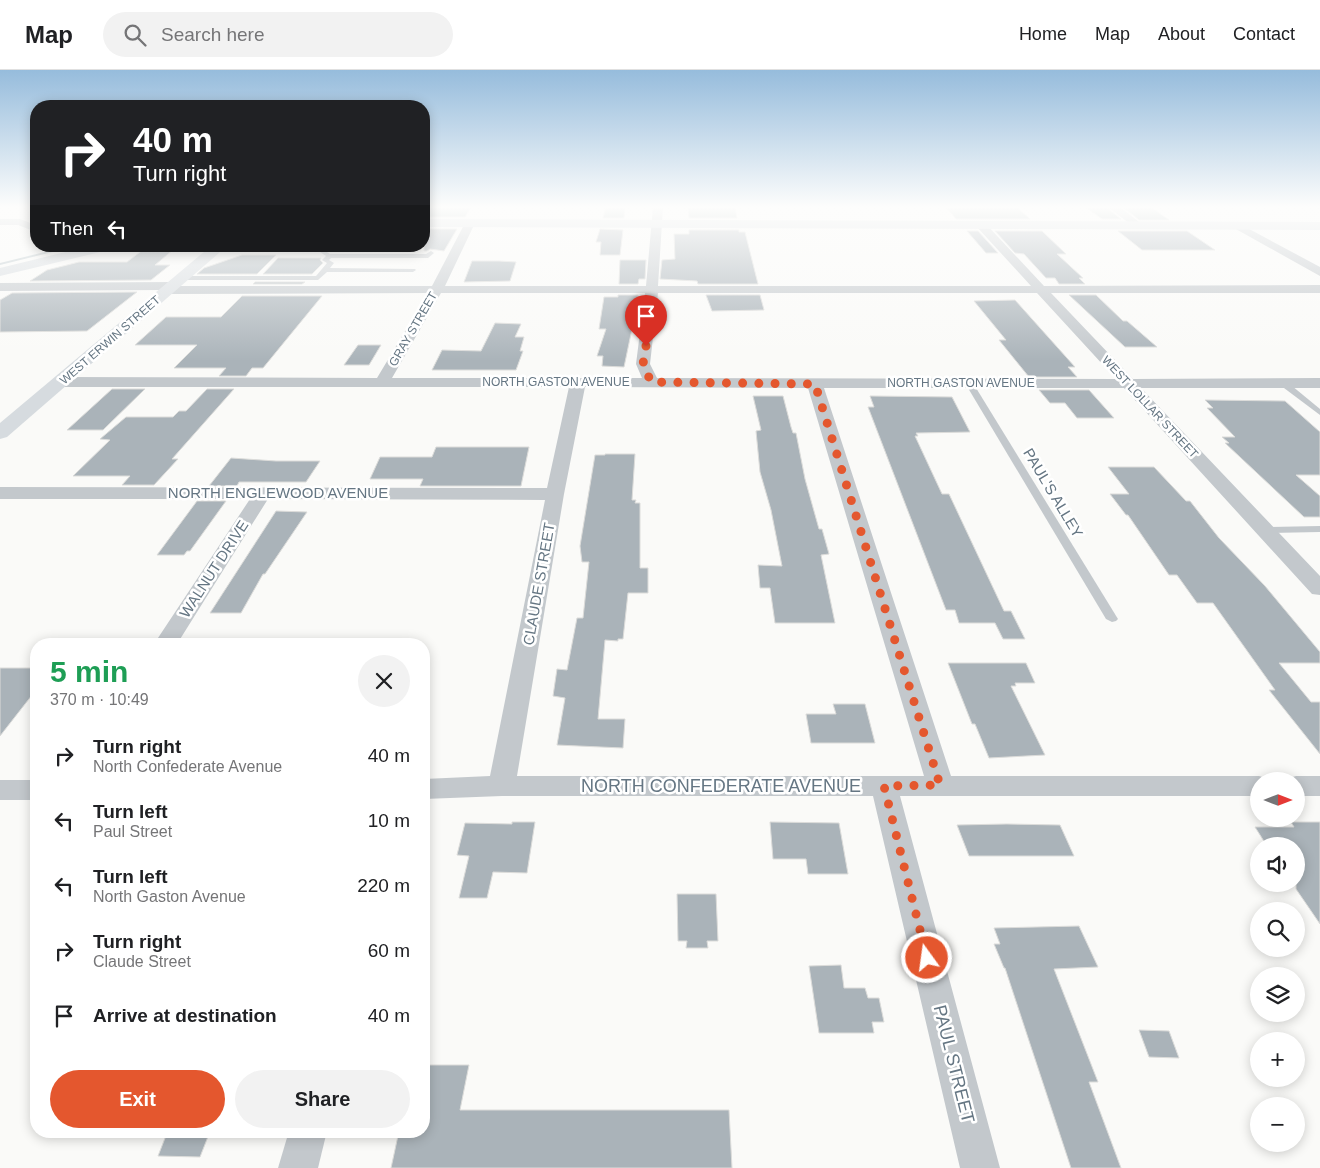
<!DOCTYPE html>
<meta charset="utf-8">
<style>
body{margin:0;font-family:Arial,sans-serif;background:#f2f2f2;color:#202124;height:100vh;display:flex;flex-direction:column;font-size:19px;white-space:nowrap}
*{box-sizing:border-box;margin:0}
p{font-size:16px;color:#757577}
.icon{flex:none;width:28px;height:28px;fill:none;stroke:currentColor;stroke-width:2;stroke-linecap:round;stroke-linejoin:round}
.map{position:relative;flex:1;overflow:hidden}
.drawer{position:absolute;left:30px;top:568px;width:400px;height:500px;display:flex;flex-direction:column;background:#fff;border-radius:20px;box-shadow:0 2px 12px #0003}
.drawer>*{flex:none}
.banner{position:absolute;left:30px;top:30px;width:400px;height:152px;border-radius:20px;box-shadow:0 2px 12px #0003;background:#202124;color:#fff;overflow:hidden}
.needle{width:32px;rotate:90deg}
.buttons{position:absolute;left:1250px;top:702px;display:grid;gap:10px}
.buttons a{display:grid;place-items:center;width:55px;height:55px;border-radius:50%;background:#fff;box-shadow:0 2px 12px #0003;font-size:25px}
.pin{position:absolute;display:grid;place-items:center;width:42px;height:42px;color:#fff;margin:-51px -21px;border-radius:50% 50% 50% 0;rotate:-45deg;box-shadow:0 0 5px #0007}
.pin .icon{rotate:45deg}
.me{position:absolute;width:55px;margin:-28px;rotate:346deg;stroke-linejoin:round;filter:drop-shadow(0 0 4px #0008)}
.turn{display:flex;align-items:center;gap:18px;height:105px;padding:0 20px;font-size:22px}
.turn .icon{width:65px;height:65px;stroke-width:2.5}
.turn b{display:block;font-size:35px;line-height:42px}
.then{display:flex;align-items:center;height:48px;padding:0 20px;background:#0003;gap:10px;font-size:19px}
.round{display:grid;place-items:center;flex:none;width:52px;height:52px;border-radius:26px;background:#f2f2f2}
.overview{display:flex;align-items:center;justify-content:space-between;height:85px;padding:0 20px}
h1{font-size:30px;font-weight:800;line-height:38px;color:#1e9e55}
.action{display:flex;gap:10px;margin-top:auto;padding:10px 20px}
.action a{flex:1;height:58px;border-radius:30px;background:#e4572e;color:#fff;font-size:20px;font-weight:800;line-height:58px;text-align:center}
.action a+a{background:#f2f2f2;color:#202124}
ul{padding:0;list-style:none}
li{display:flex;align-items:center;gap:15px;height:65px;padding:0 20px}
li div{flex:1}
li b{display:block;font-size:19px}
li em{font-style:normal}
header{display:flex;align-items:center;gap:30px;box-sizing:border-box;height:70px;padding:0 25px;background:#fff;border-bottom:1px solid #e0e0e0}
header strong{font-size:24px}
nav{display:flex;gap:28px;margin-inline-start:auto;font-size:18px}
.search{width:350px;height:45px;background:#f2f2f2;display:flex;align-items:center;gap:12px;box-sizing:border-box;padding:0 18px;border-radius:28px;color:#757577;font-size:19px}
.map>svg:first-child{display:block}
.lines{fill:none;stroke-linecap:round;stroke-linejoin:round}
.stream{fill:#bbc7cb;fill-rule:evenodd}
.building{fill:#aab3b9;stroke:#dcdcda}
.lane{fill:#c3c8cc;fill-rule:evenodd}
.street{fill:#c3c8cc;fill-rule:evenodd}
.secondary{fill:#d6dbdf;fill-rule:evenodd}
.primary{fill:#d6dbdf;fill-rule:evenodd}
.route{stroke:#e4572e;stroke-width:9;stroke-dasharray:0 16.2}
.labels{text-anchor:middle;stroke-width:5;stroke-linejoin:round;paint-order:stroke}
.far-street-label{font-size:12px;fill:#657683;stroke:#fff}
.street-label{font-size:15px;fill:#657683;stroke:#fff}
.near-street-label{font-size:18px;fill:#657683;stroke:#fff}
</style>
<header>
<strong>Map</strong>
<div class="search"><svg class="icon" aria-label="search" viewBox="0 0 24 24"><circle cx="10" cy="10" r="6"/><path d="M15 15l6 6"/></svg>Search here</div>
<nav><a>Home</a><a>Map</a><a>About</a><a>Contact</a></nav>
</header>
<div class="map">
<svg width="1320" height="1098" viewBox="0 0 1320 1098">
<rect width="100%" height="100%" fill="#fafaf8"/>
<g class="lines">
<polygon class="stream" points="69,176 77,176 0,195 0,193"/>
</g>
<g class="building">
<polygon points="424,137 471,137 465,147 424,147"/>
<polygon points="606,137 625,137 624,148 603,148"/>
<polygon points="688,137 735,137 737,148 689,148"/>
<polygon points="946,137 1017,137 1030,149 956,149"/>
<polygon points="1085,137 1106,137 1121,149 1102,149"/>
<polygon points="1123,137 1151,137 1169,150 1139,150"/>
<polygon points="424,159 457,159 444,181 430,179 427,181 424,181"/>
<polygon points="600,159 623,160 620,185 600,185 601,172 596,172"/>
<polygon points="689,160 739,160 739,162 745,162 758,214 698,214 697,211 660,209 662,190 675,189 674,164 689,164"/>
<polygon points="967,161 978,161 998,183 986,183"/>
<polygon points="995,161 1042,161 1066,184 1057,184 1083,208 1079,208 1085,214 1059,214 1055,208 1046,208 1024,184 1015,183"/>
<polygon points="1118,161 1187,161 1215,180 1142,180"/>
<polygon points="144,179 174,179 155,195 170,195 151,210 30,211 47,200 79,192 127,192"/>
<polygon points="242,185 276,185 257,204 197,204 204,198"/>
<polygon points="278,188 321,188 320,190 323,193 312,204 263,204"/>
<polygon points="620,190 646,190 645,209 639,209 638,214 619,214"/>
<polygon points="472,191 499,191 516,192 510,211 464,212"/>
<polygon points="255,212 305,212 302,214 253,214"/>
<polygon points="137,222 87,261 0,262 0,230 12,223"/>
<polygon points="618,225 638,225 635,259 632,259 624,297 602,296 603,286 597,286 606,259 599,259 604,227 618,227"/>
<polygon points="706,225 760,225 764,240 712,241"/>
<polygon points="1069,225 1096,225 1123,251 1127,251 1157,277 1125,277"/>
<polygon points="242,226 322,226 263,298 252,298 246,306 219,306 226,298 174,298 197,275 135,275 166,247 221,247"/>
<polygon points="1015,230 1075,297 1068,297 1077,307 1029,307 999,270 1006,270 974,231"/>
<polygon points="495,253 521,254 515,267 524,267 520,281 523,281 516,300 432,300 442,280 481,281"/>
<polygon points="358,275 381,275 369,295 344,295"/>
<polygon points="112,319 145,319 103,360 67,360"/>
<polygon points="207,319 234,319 172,389 178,389 154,415 122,415 130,406 73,406 110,370 100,369 126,347 173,347 179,341 186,341"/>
<polygon points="1039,320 1089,320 1114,348 1077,348 1065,333 1050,333"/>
<polygon points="753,326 783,326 791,357 793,363 796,363 805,409 819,459 822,459 829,484 821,485 835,553 775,553 770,518 760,518 758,495 782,496 771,440 760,402 756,361 761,360"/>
<polygon points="870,326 952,327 970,362 916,363 918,366 915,366 942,424 949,424 1004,541 1011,541 1025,569 1003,569 995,553 959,553 955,540 946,540 868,337 874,337"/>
<polygon points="1205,330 1285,331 1320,362 1320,405 1296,405 1320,426 1320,447 1304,447 1225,373 1229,373 1222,367 1235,367 1207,338 1213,338"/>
<polygon points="436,377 529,377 521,416 420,416 423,409 370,409 380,387 432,387"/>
<polygon points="605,384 635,384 632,430 636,430 635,433 640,433 640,498 648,498 648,523 628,523 623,569 618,569 618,571 605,570 598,649 625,649 623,678 557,675 565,628 553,626 557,599 567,600 577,548 583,548 589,492 582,492 580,476 595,385 605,385"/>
<polygon points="231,388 276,391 320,391 306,412 239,412 237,416 209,416"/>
<polygon points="1108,397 1154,397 1186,431 1190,431 1219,468 1265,516 1320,582 1320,593 1279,593 1311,632 1320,632 1320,684 1269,620 1275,620 1213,533 1197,533 1177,505 1169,505 1128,445 1126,445 1110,424 1129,424"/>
<polygon points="197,431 226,431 190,481 187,481 184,485 157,485"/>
<polygon points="276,441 307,442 265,504 263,504 241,543 210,543"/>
<polygon points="948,593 1026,593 1035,613 1015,613 1016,616 1011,616 1045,685 989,688 975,654 972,654"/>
<polygon points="0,598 36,598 36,620 0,666"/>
<polygon points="833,634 865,634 875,673 811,673 806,644 836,644"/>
<polygon points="512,752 535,752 527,803 493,802 487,828 459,828 469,786 457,785 465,753 512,754"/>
<polygon points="770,752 839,753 848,804 808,804 806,789 773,789"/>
<polygon points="1291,752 1320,752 1320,854 1296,819 1296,776 1267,776 1255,757 1294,757"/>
<polygon points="1007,754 1060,755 1074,786 969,786 957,755"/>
<polygon points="677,824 716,824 718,871 707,871 708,878 686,878 687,871 678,871"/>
<polygon points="1079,856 1098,897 1054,899 1098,1012 1089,1012 1121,1098 1071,1098 1005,898 1004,898 994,874 1000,874 994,858"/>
<polygon points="841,895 844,918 865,918 868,928 879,928 884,952 872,952 874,963 819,963 809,896"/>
<polygon points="1139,960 1169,961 1179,988 1149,987"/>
<polygon points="424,995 469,995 460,1040 729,1040 732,1098 391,1098 399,1061 424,1061"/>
<polygon points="167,1063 209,1064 200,1087 158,1086"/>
</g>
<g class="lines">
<g class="lane">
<polygon points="322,176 328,176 324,180 330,184 426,184 431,181 434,183 428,188 331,188 329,190 334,193 330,198 415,199 416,200 413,202 327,202 318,210 182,210 179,208 182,206 316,206 327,193 322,190 326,186 320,182 217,181 214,179 217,177 320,178"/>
<polygon points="966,311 973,313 1118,549 1116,551 1112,552 1106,549 965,313"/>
<polygon points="1280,311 1286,311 1320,339 1320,345 1280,315"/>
<polygon points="1320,456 1320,462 1264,463 1259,460 1264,457"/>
</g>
<g class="street">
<path d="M653,137H663L658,216H1031L977,157L976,155L977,153H985L1044,216L1320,215V223H1051L1133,309L1320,308V318H1141L1320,506V525L1312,524L1124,318H824L951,706H1259L1269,709L1270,711H1259V726H900L1000,1098H960L873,726H502L424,729V709L490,706L545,430L268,429L177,574H154L250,429H0V417L547,418L569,317H61L56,315L53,312L56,309L61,307L377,308L428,223L168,224L164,223L162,220L0,221V213L173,212L177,213L179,216H432L465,153L470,150L475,153L445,216H646ZM441,223H645L636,294L642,308H392ZM658,223H1037L1116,309L657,308L650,294ZM585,317L808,318L924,706H517L564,424Z"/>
<polygon points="1108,137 1120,137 1143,155 1142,157 1134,157"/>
<polygon points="0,149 20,149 36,155 36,162 18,155 0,155"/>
<polygon points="1238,153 1320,197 1320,206 1234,158 1233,156 1234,154"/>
<polygon points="1296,706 1320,706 1320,726 1296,726 1296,711 1285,711 1286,709"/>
<rect x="0" y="710" width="36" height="20"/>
<polygon points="289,1061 327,1061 318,1098 278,1098"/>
</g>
<polygon class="secondary" points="211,176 227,176 7,367 0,369 0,353"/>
<g class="primary">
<polygon points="424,149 1320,152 1320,160 424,157"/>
<polygon points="90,176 115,176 113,179 0,206 0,198"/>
</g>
</g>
<linearGradient id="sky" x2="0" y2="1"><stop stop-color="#96bcdc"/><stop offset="0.47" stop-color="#fdfdfc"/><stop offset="1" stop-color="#fdfdfc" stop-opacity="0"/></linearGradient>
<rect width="1320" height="291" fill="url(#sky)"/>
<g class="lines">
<polyline class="route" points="646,276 643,294 651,312 815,314 940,715 884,716 927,888"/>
</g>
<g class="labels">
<g class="far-street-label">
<text transform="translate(413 259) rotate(-60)" y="4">GRAY STREET</text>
<text transform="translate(110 270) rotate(-41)" y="4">WEST ERWIN STREET</text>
<text x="556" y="316">NORTH GASTON AVENUE</text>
<text x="961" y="317">NORTH GASTON AVENUE</text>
<text transform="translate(1150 337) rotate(47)" y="4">WEST LOLLAR STREET</text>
</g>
<g class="street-label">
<text x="278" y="428">NORTH ENGLEWOOD AVENUE</text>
<text transform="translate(1053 423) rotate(59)" y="5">PAUL'S ALLEY</text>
<text transform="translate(214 499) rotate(-57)" y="5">WALNUT DRIVE</text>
<text transform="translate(539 514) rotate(-80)" y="5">CLAUDE STREET</text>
</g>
<g class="near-street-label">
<text x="721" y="722">NORTH CONFEDERATE AVENUE</text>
<text transform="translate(954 994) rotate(76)" y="6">PAUL STREET</text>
</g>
</g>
</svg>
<div class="buttons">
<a><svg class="needle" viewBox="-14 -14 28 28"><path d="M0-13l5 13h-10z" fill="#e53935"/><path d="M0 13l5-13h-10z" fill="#757577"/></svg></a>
<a><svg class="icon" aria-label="sound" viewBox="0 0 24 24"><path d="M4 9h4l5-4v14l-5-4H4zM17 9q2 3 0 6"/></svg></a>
<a><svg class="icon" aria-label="search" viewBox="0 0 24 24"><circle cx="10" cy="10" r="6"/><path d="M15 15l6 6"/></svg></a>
<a><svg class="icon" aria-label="layers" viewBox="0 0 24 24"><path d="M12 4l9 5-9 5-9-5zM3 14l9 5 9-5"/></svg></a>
<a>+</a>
<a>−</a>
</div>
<div class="pin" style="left:646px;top:276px;background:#d93025"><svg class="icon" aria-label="arrive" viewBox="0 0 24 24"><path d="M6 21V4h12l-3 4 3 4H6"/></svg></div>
<svg class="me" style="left:927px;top:888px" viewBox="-20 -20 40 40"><circle r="17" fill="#e4572e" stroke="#fff" stroke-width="3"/><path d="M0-11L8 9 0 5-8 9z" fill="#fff"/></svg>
<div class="banner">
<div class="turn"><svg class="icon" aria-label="right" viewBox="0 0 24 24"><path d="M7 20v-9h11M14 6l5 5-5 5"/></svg><div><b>40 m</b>Turn right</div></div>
<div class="then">Then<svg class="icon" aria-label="left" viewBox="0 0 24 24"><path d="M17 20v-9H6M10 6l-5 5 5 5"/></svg></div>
</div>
<section class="drawer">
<div class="overview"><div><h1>5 min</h1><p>370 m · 10:49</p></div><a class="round"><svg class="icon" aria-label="close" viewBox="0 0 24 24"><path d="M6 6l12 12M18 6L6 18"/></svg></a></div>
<ul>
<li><svg class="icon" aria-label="right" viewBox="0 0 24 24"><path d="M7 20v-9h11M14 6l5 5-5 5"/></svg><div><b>Turn right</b><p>North Confederate Avenue</p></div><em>40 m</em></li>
<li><svg class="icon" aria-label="left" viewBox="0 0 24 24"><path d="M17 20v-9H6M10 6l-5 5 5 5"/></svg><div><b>Turn left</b><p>Paul Street</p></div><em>10 m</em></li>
<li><svg class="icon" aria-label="left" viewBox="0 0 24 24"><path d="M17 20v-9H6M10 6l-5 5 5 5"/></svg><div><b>Turn left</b><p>North Gaston Avenue</p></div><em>220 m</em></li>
<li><svg class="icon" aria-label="right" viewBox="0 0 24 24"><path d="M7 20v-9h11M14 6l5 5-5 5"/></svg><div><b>Turn right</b><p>Claude Street</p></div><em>60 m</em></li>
<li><svg class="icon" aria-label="arrive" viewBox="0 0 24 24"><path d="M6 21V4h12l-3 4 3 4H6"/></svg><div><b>Arrive at destination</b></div><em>40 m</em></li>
</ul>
<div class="action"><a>Exit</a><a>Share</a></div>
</section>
</div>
